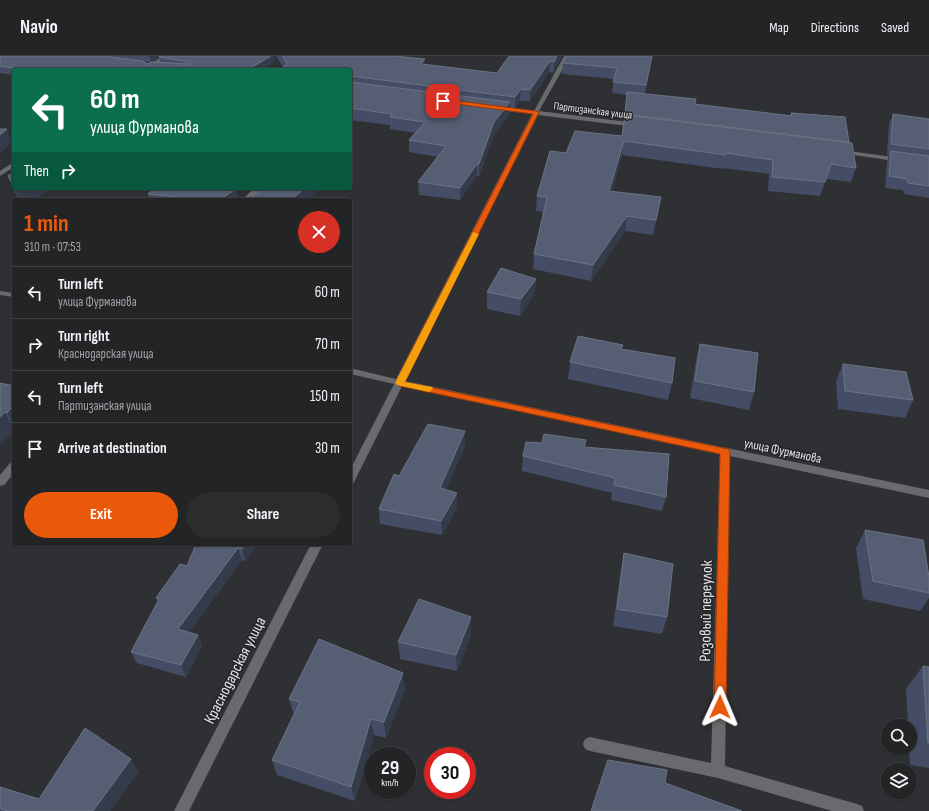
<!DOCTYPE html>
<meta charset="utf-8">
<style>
body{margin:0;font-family:"Sofia Sans Condensed",sans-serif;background:#2a2c2e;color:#f1f3f6;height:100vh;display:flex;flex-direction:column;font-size:15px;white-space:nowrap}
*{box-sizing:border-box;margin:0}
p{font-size:13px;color:#a2a4a7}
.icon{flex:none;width:22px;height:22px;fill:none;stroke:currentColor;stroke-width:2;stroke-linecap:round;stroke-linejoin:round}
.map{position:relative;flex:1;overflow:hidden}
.drawer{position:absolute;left:12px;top:142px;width:340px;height:348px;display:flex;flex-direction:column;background:#222426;border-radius:4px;box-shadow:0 1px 3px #0004,0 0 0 1px #3f4143}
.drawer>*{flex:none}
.banner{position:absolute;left:12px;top:12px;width:340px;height:122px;border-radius:4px;box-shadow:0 1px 3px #0004,0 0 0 1px #3f4143;background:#0b6e4f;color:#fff;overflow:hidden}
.controls{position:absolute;left:881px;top:663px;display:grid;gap:8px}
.controls a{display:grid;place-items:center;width:36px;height:36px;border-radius:50%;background:#222426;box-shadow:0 1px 3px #0004,0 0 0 1px #3f4143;font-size:20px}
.speed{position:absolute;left:364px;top:691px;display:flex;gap:8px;font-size:20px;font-weight:700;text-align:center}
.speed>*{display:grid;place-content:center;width:52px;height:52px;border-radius:50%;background:#222426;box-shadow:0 1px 3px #0004,0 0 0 1px #3f4143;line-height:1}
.speed small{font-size:10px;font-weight:400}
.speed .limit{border:6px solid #d22;background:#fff;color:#111}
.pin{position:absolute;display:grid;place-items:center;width:34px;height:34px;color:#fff;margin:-17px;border-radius:8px;box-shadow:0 2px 6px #0006}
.me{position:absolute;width:44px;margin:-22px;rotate:1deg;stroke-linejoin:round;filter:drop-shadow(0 0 3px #0008)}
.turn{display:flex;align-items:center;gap:14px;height:84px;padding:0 12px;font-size:18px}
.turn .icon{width:52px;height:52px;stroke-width:2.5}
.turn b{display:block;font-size:28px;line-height:34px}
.then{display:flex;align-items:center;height:38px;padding:0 12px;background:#0003;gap:8px;font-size:15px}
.round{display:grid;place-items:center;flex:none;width:42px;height:42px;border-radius:21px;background:#2a2c2e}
.headline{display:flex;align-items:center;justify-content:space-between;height:68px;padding:0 12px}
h1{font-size:24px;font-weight:700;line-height:30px;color:#ea580c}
.button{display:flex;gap:8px;margin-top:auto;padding:8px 12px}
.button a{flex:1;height:46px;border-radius:24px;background:#ea580c;color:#fff;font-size:16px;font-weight:700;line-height:46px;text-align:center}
.button a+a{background:#2a2c2e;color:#f1f3f6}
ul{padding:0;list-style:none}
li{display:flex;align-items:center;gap:12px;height:52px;padding:0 12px;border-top:1px solid #3f4143}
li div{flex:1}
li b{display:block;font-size:15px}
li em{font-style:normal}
header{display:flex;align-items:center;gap:24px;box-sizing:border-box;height:56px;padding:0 20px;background:#222426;border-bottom:1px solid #3f4143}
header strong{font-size:19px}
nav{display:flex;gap:22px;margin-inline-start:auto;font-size:14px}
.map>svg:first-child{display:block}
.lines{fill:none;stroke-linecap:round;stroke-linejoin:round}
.minor{fill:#686a6d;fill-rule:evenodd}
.wall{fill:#444d65;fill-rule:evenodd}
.shaded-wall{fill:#343b4b}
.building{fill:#555e73;stroke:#6b7385}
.route{fill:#ea580c;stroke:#983908}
.slow{fill:#f59e0b}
.labels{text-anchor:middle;stroke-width:3;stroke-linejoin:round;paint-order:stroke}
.far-street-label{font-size:11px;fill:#e3e4e6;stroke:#252629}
.street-label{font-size:13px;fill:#e3e4e6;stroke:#252629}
.near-street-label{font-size:16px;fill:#e3e4e6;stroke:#252629}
</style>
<header>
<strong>Navio</strong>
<nav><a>Map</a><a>Directions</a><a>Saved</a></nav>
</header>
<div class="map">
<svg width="929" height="755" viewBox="0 0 929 755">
<rect width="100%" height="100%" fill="#2e3033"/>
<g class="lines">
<g class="minor">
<polygon points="162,0 168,0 150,14 143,14"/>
<polygon points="564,0 570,0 539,55 636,67 639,69 636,71 538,59 405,325 929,434 929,442 730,400 725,710 857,748 862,750 864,755 832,755 718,722 590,695 585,693 583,688 585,683 590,681 711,707 720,398 402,330 355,424 354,427 350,428 350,414 394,328 350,318 350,312 396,323 532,58 497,54 494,52 497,50 534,55"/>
<polygon points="842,94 929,106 929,110 840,97 840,95"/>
<polygon points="14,106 14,111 0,120 0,115"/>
<polygon points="254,132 261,132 250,144 242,144"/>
<polygon points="0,235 14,237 14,241 0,239"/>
<polygon points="14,406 14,417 4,429 0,430 0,419 10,407"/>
<polygon points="311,488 323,488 189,755 174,755"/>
</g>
</g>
<g class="wall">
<path d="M0,0H159L152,6H160L159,1L160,0H275V5L260,14H14V19L0,17ZM143,5L147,6H150L147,8Z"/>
<polygon points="276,0 394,0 425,3 425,8 497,17 509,0 562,0 553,17 549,16 530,45 520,45 515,52 510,52 510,58 494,78 479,120 477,120 460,144 419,139 418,126 438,101 409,96 409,84 416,77 390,73 390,69 350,64 350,14 283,11"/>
<polygon points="567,0 652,0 645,38 695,48 790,60 791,57 849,86 856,112 851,126 826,123 820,140 768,135 769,118 723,112 723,113 622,99 612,136 658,156 653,179 625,175 591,225 533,213 534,198 544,156 536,155 537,140 566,97 622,80 627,39 612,37 614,23 562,18 563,7"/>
<polygon points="893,58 929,63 929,142 904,138 903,134 885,132 887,106 889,99 887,99 889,68"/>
<polygon points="14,116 14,132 54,132 30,144 20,144 13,133 8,120"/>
<polygon points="236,133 238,144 150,144 148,138"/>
<polygon points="536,223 534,239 520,260 487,253 487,236"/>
<polygon points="700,288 754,336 749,354 690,342 696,305"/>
<polygon points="622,293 672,327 668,344 568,323 570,306"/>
<polygon points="843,308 913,344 905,362 838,353 836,325"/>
<polygon points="0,327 14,330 14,374 0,389"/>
<polygon points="465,375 465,390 446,434 457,437 457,452 442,479 380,468 379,453 399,420"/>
<polygon points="586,384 585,391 666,441 662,455 611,444 612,437 522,415 523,400 542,387"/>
<polygon points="865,474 929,521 929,542 920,555 863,543 856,492"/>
<polygon points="196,488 258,488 245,505 242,504 189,576 198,579 202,590 186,621 137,607 131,596 158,546 156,542 187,510"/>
<polygon points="624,497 667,561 662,578 613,570 621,514"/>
<polygon points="471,561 471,578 457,615 400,603 398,586"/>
<polygon points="923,610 929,611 929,712 910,709 909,692 910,692 910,670 908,670 906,633"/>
<polygon points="405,633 386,682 374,679 355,745 277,719 272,704 294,659 289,643"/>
<polygon points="139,715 110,755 0,755 0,731 39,743"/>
</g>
<g class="shaded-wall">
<polygon points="149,0 159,0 151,6"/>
<polygon points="271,0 275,0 275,5 260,14 247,14"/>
<polygon points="557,0 562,0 553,17 554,6"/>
<polygon points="425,3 425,14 421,8"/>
<polygon points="550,5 549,16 530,45 530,34"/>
<polygon points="521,33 520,45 515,52 515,41"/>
<polygon points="510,46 510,58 494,78 479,120 479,108 494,66"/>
<polygon points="7,73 12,87 0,97 0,79"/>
<polygon points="624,85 622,99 608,150 609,135"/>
<polygon points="477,108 477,120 460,144 460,132"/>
<polygon points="22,132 54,132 30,144 20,144 16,135"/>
<polygon points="305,132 320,132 306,144 291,144"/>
<polygon points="236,133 238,144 219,144"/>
<polygon points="627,160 625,175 591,225 593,209"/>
<polygon points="536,223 534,239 520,260 521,243"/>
<polygon points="14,348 14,369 7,357"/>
<polygon points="5,356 14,374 0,389 0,361"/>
<polygon points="465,375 465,390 441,447 440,432"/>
<polygon points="457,437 457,452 442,479 441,465"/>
<polygon points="246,488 258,488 245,505 242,493"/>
<polygon points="238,492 242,504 183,584 178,573"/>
<polygon points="471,561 471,578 457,615 456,599"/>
<polygon points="198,579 202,590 186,621 181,609"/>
<polygon points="403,617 405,633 386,682 384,666"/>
<polygon points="371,663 374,679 355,745 351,731"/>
<polygon points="131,703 139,715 110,755 93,755"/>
</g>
<g class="building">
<polygon points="0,0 102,0 143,5 147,8 152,6 188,8 190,7 189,6 159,1 160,0 271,0 247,14 25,14 0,10"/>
<polygon points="282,0 394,0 425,3 421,8 497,17 509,0 557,0 554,6 550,5 530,34 521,33 515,41 350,20 350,14 280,14 287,8"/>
<polygon points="567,0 652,0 646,29 613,26 617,12 563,7"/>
<polygon points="350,26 510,46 494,66 479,108 477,108 460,132 418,126 446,90 409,84 425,66 390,61 392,58 350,52"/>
<polygon points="627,36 696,43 695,48 792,60 791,57 845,61 849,86 625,58"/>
<polygon points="893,58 929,63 929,93 891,88"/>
<polygon points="625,59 852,87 856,112 831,108 825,126 772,121 773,104 726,97 726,99 624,85 609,135 661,141 656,164 627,160 593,209 534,198 547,141 537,140 550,95 566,97 575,75 622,80"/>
<polygon points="0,73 7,73 0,79"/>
<polygon points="891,95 929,100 929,130 908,127 907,123 889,120"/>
<polygon points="14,116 14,130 8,120"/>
<polygon points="15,132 22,132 16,135"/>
<polygon points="154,132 229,132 236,133 219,144 175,144 178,141 148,138"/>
<polygon points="263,132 305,132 291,144 253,144 250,143"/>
<polygon points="501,212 536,223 521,243 487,236"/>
<polygon points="578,280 623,289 621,293 675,302 672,327 570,306"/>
<polygon points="700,288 758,297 754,336 695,325"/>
<polygon points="843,308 906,316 913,344 845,335"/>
<polygon points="0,327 14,330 14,348 7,357 5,356 0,361"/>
<polygon points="428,368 465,375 440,432 457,437 441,465 379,453 394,418 399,420"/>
<polygon points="544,378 586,384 584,391 669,398 666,441 614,429 615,422 523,400 526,386 542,387"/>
<polygon points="865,474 923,484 929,521 929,537 873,525"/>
<polygon points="196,488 246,488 242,493 238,492 178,573 198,579 181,609 131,596 159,543 156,542 180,508 187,510"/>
<polygon points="624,497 673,508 667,561 617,553"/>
<polygon points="419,543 471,561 456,599 398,586"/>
<polygon points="319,583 403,617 384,666 371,663 351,731 272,704 300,646 289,643"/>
<polygon points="923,610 929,611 929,687 928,687"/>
<polygon points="85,672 131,703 93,755 7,755 0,752 0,731 39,743"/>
<polygon points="608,704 667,714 665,727 742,755 591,755"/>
</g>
<polygon class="route" points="443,43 536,55 539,56 405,326 728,393 730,395 726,651 724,655 720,656 715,655 714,651 720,398 400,330 395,327 533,58 441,46 440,45"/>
<polygon class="slow" points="473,176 479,178 405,326 432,331 433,333 429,336 397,329 395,327"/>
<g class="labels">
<g class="far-street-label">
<text transform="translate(593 54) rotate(7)" y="4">Партизанская улица</text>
</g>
<g class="street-label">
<text transform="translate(783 394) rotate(12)" y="5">улица Фурманова</text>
</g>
<g class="near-street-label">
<text transform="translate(705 555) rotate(-89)" y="6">Розовый переулок</text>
<text transform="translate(234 614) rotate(-63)" y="6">Краснодарская улица</text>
</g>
</g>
</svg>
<div class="controls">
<a><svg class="icon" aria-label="search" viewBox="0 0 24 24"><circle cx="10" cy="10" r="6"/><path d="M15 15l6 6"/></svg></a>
<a><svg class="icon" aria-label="layers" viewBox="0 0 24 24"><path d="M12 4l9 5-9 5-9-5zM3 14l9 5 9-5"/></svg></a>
</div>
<div class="speed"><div>29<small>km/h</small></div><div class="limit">30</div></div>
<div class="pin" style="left:443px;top:45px;background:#d93025"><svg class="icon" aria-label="arrive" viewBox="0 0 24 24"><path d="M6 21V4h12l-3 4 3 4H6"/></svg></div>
<svg class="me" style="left:720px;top:651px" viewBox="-20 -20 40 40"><path d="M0-17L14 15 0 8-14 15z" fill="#ea580c" stroke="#fff" stroke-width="4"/></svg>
<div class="banner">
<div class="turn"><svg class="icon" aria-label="left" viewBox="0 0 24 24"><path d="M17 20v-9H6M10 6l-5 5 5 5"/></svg><div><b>60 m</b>улица Фурманова</div></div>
<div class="then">Then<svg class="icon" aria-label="right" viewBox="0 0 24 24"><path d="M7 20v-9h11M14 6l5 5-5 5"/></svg></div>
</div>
<section class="drawer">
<div class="headline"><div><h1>1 min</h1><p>310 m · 07:53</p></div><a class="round" style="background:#d93025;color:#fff"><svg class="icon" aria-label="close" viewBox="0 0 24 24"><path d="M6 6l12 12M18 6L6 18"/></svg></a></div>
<ul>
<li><svg class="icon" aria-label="left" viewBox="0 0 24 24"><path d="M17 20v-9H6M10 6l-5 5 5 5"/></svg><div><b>Turn left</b><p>улица Фурманова</p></div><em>60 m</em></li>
<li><svg class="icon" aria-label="right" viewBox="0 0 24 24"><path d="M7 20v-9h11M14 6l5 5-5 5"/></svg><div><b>Turn right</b><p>Краснодарская улица</p></div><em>70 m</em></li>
<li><svg class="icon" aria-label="left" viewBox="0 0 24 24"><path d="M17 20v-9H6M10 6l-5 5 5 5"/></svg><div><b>Turn left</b><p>Партизанская улица</p></div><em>150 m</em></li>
<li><svg class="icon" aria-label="arrive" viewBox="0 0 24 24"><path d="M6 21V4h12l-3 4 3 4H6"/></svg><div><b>Arrive at destination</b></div><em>30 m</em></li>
</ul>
<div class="button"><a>Exit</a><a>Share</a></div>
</section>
</div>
